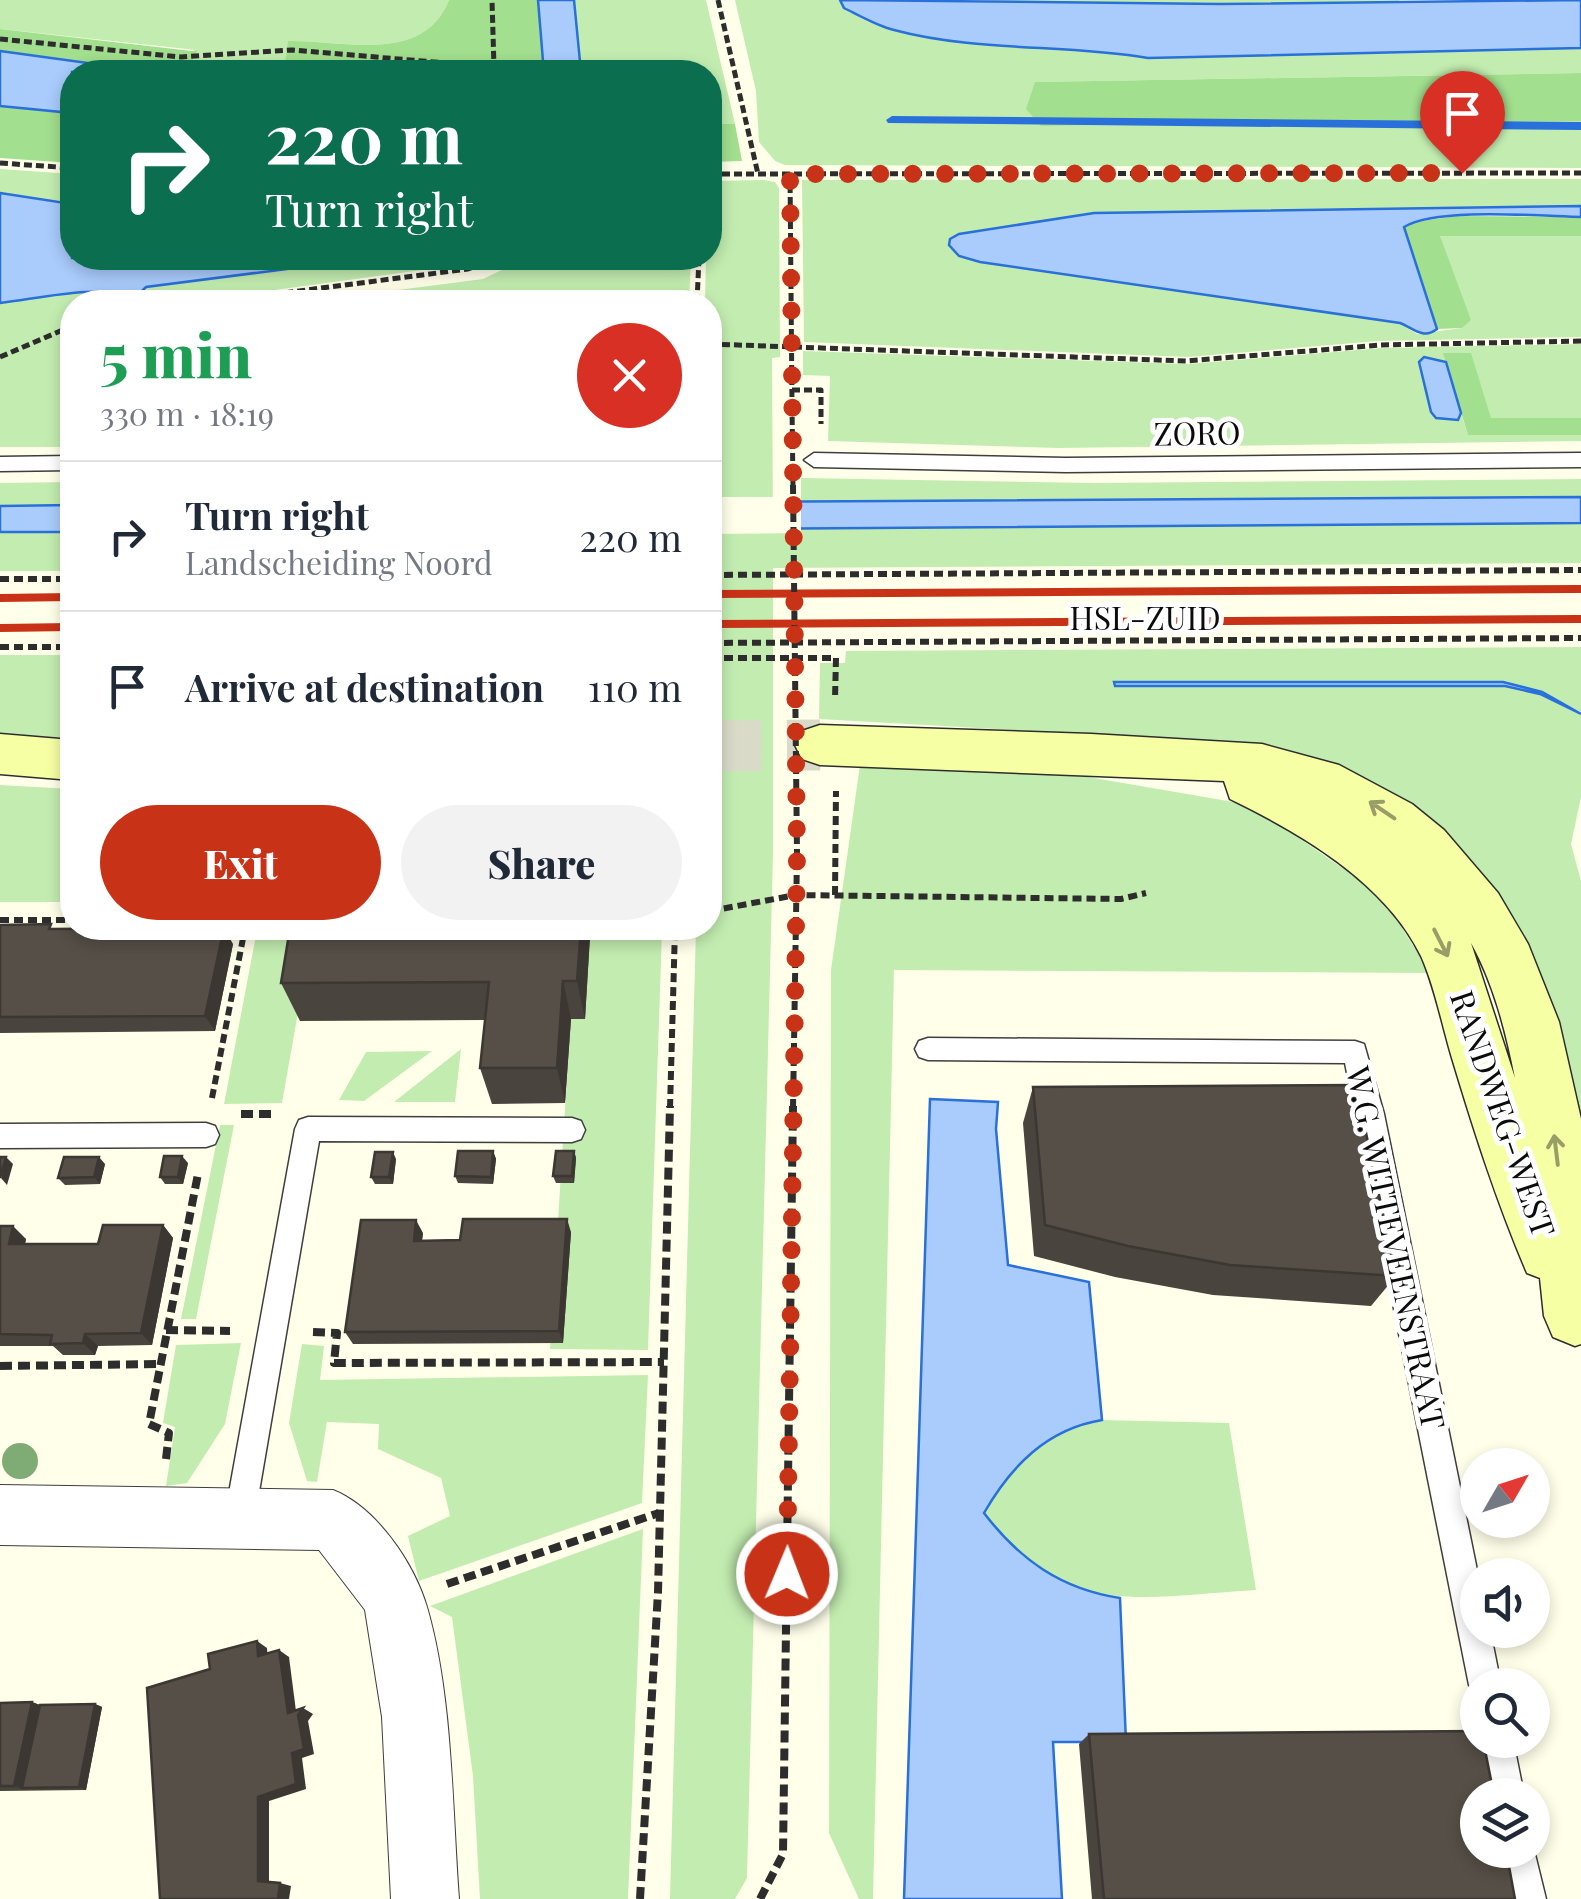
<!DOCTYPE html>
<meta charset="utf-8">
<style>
body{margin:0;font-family:"Playfair Display",serif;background:#f2f2f3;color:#1f2937;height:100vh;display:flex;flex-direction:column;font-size:38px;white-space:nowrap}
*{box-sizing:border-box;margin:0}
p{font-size:32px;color:#747a83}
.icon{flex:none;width:55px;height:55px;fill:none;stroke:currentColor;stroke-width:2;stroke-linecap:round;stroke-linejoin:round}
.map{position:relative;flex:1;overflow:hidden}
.details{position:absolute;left:60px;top:290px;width:662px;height:650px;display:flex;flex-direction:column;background:#fff;border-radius:40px;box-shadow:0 5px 15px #0003}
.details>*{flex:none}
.banner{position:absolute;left:60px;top:60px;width:662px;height:210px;border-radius:40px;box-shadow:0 5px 15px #0003;background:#0b6e4f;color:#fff;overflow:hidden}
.needle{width:65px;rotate:51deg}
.buttons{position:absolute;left:1460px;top:1448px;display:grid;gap:20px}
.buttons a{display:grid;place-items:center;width:90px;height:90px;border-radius:50%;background:#fff;box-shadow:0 5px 15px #0003;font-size:50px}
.pin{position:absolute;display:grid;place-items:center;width:85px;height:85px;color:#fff;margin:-102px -42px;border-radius:50% 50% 50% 0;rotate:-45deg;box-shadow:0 0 10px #0007}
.pin .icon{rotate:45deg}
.me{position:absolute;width:110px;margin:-55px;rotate:1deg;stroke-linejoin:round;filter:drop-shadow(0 0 8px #0008)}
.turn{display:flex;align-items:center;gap:35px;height:210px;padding:0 40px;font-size:45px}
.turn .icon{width:130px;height:130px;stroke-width:2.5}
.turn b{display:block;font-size:70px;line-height:85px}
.round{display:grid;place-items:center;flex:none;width:105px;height:105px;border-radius:52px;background:#f2f2f3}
.headline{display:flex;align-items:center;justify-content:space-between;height:170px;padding:0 40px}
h1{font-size:60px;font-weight:800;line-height:75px;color:#1e9e55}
.action{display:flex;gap:20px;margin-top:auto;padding:20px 40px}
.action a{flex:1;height:115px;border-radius:60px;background:#c83217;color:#fff;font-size:40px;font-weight:800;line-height:115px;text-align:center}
.action a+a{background:#f2f2f3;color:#1f2937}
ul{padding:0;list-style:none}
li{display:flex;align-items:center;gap:30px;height:150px;padding:0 40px;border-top:2px solid #e0e1e3}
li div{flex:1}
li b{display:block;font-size:38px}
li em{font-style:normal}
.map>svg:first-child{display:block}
.green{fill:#c3edb0}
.forest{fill:#a2df8e}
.water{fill:#a9ccfc;stroke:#2970da;stroke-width:2.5}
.pier{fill:#ffffea}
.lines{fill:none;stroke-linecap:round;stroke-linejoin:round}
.stream{fill:#2970da;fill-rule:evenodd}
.secondary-tunnel{stroke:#dadac9;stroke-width:51;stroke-dasharray:51 26;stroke-linecap:butt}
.service-casing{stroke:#3e3e3e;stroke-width:3}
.minor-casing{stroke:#3e3e3e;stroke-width:2}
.secondary-casing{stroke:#2d2d2d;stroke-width:3}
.path-far2{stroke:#2d2d2d;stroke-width:5;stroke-dasharray:8 4;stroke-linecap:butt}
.path-far1{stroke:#2d2d2d;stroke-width:6;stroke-dasharray:9 5;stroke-linecap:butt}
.path{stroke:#2d2d2d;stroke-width:8;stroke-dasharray:12 6;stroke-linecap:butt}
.service{fill:#fff;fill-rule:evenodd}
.minor{fill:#fff;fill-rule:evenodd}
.secondary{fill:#f7ffa5;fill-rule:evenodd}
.rail{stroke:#c83217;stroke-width:8}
.path-bridge-far1{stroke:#2d2d2d;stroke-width:5;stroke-dasharray:8 4;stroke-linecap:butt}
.path-bridge{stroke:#2d2d2d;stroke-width:6;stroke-dasharray:9 5;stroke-linecap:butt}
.tree{fill:#7fac75}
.wall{fill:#49443d}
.shaded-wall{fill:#3c3732}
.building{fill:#554f47;stroke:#3c3732;stroke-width:2.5}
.oneway{stroke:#999d67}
.route{stroke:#c83217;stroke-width:18;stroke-dasharray:0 32.4}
.labels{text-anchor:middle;stroke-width:10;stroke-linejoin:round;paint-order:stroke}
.street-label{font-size:32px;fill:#0b0b0b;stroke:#fff}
</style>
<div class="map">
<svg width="1581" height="1899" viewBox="0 0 1581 1899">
<rect width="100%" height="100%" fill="#ffffea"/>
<g class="green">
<path d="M0,0H449C423,65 344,40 289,41L284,72L189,70L196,50L0,29Z"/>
<polygon points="574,0 706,0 735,124 710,124 710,72 581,72"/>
<path d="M735,0H840C863,46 1038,44 1087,48C1107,50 1128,55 1148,58L1581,48V73L1036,82L1041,126L1581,121V168L785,165L775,161L759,142L756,91Z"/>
<polygon points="983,0 1398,0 1405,3 1038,4"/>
<polygon points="0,169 72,174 72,204 0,193"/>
<polygon points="1581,179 1581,206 1094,213 949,242 950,249 1400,323 1417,334 1462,328 1440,236 1581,236 1581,337 1378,341 1187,357 804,342 802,180"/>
<polygon points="764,180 775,182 779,188 780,357 772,358 773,528 1581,523 1581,563 773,568 773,854 747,1878 735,1899 670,1899 696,928 710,928 712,352 710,302 705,302 706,258 710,258 710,181"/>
<path d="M372,258H483L437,268L186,302H72V447H0V303C30,299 113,284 136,297L145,287Z"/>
<polygon points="527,258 691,258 689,302 305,302 483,279"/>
<polygon points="1581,344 1581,418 1491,418 1444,354 1446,362 1425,357 1419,362 1434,416 1458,420 1461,413 1468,435 1581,435 1581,441 1058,448 828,441 830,376 803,375 803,351 1188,364 1382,348"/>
<polygon points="801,478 1095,483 1581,479 1581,497 801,502"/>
<polygon points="72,482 72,505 0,506 0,483"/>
<rect x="0" y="532" width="72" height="39"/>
<polygon points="1581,647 1581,712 1542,692 1503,682 1114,682 1116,686 1505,686 1540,694 1581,714 1581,797 1571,844 1581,881 1581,1181 1532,976 1241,743 819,719 820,663 845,663 846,651"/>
<polygon points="0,655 72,655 72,739 0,733"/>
<polygon points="860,765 1088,777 1251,805 1380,894 1431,973 894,970 873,1899 859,1899 829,1833 831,970"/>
<polygon points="0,785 72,789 72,902 0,902"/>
<polygon points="257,930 662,931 648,1350 550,1349 574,965 311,939 282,1103 224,1104"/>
<polygon points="461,1049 455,1102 394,1102"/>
<polygon points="432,1051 364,1101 339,1100 366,1052"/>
<polygon points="220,1125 234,1125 196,1319 181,1319"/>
<polygon points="241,1343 225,1424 187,1483 166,1486 175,1427 163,1423 176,1345"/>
<polygon points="302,1344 324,1346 320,1380 648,1375 642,1503 419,1581 408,1536 450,1516 441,1478 378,1449 379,1424 327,1422 317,1482 307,1481 289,1423"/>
<path d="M1102,1420L1229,1423L1256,1590C1136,1597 1067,1620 984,1513C1011,1466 1047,1429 1102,1420Z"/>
<polygon points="643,1529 628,1899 480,1899 473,1776 452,1617 430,1606"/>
</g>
<g class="forest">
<path d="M449,0H538L543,61L531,72H284L288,41C344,40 423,65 449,0Z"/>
<polygon points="0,29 192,51 197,50 189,70 123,68 0,51"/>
<polygon points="1581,73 1581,121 1041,126 1026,109 1035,82"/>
<polygon points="0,106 72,113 72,163 0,158"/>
<polygon points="710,124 735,124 742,161 710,162"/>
<polygon points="1581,217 1581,236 1440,236 1471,320 1462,328 1437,329 1403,230 1408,223 1457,216"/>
<polygon points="1443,353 1471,353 1491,418 1581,418 1581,435 1468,435"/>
</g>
<g class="water">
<polygon points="538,0 574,0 581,72 531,72 543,61"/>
<path d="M840,0L1220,4L1581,0V48L1148,58C1065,44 976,52 894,30C877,26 860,16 844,8Z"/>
<polygon points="0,51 124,68 261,72 72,72 72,113 0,106"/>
<path d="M0,193L72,204V258H372L146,287L136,297C98,284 42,298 0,303Z"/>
<path d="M1581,206V217C1540,216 1436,207 1404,227L1437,329C1423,340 1413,328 1400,323L980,262L959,256L949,245L950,239L959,234L1094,213Z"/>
<polygon points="1424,357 1446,362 1461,413 1458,420 1436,418 1431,412 1419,362"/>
<polygon points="1581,497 1581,523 710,529 710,502"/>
<polygon points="72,505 72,532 0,532 0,506"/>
<polygon points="1114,682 1503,682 1542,692 1581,714 1540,694 1505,686 1115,686"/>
<path d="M930,1099L998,1102L996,1129L1008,1265L1089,1282L1102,1420C1047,1429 1011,1466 984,1513C1020,1560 1061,1589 1120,1598L1126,1742H1053L1062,1899H904Z"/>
</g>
<polygon class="pier" points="710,497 801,497 801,533 710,534"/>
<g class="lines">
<polygon class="stream" points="892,116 1581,122 1581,130 888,123 886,120"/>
<polyline class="secondary-tunnel" points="710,746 820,745"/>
<g class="service-casing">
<g id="service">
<polygon points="814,453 1066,458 1581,453 1581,467 1066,472 814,467 804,460"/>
<polygon points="72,456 72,470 0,471 0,457"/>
<polygon points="928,1038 1355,1041 1364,1044 1384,1114 1478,1575 1478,1630 1490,1630 1501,1685 1478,1685 1478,1698 1469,1685 1345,1063 928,1060 919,1057 915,1049 919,1041"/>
<polygon points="308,1117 572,1118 581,1121 585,1130 581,1139 572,1142 319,1141 255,1515 251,1526 240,1530 229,1526 225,1515 295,1129 299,1120"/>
<polygon points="206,1123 215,1126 219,1135 215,1144 206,1147 0,1148 0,1124"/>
<polygon points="1481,1740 1513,1740 1524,1795 1492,1795"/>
<polygon points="1532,1842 1546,1899 1512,1899 1502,1850 1532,1850"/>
</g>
</g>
<g class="minor-casing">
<path id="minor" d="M0,1485L333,1490C376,1507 414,1563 427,1607C453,1696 452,1807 459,1899H391L382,1717L365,1610L319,1550L0,1545Z"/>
</g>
<g class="secondary-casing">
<g id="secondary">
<path d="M820,725L1091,734L1262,744L1339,765L1412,804L1444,830L1498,893L1528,944L1559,1022L1581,1119V1344L1575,1346L1553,1337L1544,1316L1540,1278L1527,1273C1497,1203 1474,1131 1452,1058C1442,1025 1435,987 1421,956C1385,882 1300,833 1230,799L1224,781L820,765L802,759L795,745L802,731ZM1471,943C1494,984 1506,1032 1515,1078Z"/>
<polygon points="0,734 72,740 72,780 0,774"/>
</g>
</g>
<g class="path-far2">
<polyline points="718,0 758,174"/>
<polyline points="0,39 181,57 292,50 494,67 492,0"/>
<polyline points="0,163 72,168"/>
<polyline points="790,173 792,405"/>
<polyline points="710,174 1581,173"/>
<polyline points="214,302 468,269 497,258"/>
<polyline points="697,302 699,258"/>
<polyline points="710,344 1186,361 1381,345 1581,341"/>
<polyline points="0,357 72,326"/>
<polyline points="792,390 821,390 821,424"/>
</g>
<g class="path-far1">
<polyline points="710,575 1581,570"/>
<polyline points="0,579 72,579"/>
<polyline points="710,643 1581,638"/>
<polyline points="0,647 72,647"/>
<polyline points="710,658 836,658 835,699"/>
<polyline points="835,895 836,791"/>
<polyline points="710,911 796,895 1121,899 1146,893"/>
<polyline points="0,920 72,920"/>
<polyline points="212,1098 245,928"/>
<polyline points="670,1108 675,928"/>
<polyline points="793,1108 797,854"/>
</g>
<g class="path">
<polyline points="241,1114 273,1114"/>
<polyline points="166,1330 230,1331"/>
<polyline points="313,1332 337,1333 334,1363 664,1362"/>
<polyline points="0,1366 160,1364"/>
<polyline points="166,1459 169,1433 149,1424 198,1174"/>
<polyline points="447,1584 659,1513"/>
<polyline points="640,1899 658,1592 670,1106"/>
<polyline points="760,1899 783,1854 793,1106"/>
</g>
<use href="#service" class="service"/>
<use href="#minor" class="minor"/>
<use href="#secondary" class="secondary"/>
<g class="rail">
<polyline points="710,594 1581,589"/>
<polyline points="0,598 72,597"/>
<polyline points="710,624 1581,619"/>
<polyline points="0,628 72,627"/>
</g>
<polyline class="path-bridge-far1" points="792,405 793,488"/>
<polyline class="path-bridge" points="793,485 797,854"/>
</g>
<circle class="tree" cx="20" cy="1461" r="18"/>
<g class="wall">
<polygon points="0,925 233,944 215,1031 0,1033"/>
<polygon points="590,936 585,1019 571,1019 565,1103 492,1104 480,1068 485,1020 300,1021 281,983"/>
<polygon points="1033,1087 1396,1276 1371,1306 1213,1295 1115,1277 1034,1256 1023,1123"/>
<polygon points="493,1151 496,1159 493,1184 458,1183 455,1176"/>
<polygon points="574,1151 576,1158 574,1183 556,1183 553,1176"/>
<polygon points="396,1159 393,1184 375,1184 371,1177"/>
<polygon points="188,1163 183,1184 165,1184 160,1177"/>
<polygon points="105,1164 100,1184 65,1185 58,1178"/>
<polygon points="163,1225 173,1238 152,1345 98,1346 95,1355 63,1355 53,1346 0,1346 0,1226 26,1239 25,1244 98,1244"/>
<polygon points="571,1232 563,1343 353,1344 345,1332 423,1233 422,1241 460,1240"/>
<polygon points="32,1702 40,1705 95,1704 102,1707 86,1790 0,1791 0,1703"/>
<polygon points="1089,1734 1515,1899 1092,1899 1079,1744"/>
</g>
<g class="shaded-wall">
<polygon points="224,928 233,944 215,1031 205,1016"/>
<polygon points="581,928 589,928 590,936 585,1019 577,981"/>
<polygon points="563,981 571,1019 565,1103 557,1068"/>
<polygon points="493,1151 496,1159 493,1184 491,1177"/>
<polygon points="574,1151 576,1158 574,1183 572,1176"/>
<polygon points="393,1152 396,1159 393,1184 389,1177"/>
<polygon points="182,1156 188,1163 183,1184 178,1177"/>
<polygon points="6,1157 13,1164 7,1185 1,1178"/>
<polygon points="99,1157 105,1164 100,1184 94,1177"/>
<polygon points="567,1219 571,1232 563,1343 559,1331"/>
<polygon points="416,1220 423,1233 420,1254 414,1241"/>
<polygon points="163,1225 173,1238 152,1345 141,1333"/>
<polygon points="13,1226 26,1239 22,1257 9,1244"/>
<polygon points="85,1334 98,1346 95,1355 83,1343"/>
<polygon points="257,1641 267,1648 268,1663 258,1656"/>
<polygon points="279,1650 289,1657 297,1719 288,1713"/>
<polygon points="32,1702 47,1708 22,1788 14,1786"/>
<polygon points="95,1704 102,1707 86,1790 79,1787"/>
<polygon points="303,1708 313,1714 308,1721 314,1754 302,1758 306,1789 269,1801 269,1884 258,1881 258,1797 292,1753 298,1715"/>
<polygon points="280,1883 291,1886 289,1899 278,1899"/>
</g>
<g class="building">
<polygon points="51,924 49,929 224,928 205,1016 0,1017 0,925"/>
<polygon points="290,928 581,928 577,981 563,981 557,1068 480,1068 489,982 281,983"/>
<polygon points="1356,1085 1396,1276 1230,1265 1128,1246 1045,1225 1033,1087"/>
<polygon points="458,1151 493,1151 491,1177 455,1176"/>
<polygon points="556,1151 574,1151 572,1176 553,1176"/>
<polygon points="375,1152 393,1152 389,1177 371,1177"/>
<polygon points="164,1156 182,1156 178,1177 160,1177"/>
<polygon points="0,1157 6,1157 0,1178"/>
<polygon points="64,1157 99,1157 94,1177 58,1178"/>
<polygon points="463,1219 567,1219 559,1331 345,1332 361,1220 416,1220 414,1241 460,1240"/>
<polygon points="103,1225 163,1225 141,1333 85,1334 83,1343 50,1344 52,1335 0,1334 0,1226 13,1226 9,1244 98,1244"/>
<polygon points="257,1641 258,1656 279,1650 288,1713 303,1708 298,1715 304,1749 292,1753 296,1784 258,1797 258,1881 280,1883 278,1899 160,1899 147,1688 210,1669 208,1654"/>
<polygon points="32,1702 14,1786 0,1786 0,1703"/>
<polygon points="95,1704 79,1787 22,1788 40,1705"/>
<polygon points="1478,1731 1478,1740 1483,1740 1494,1795 1478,1795 1478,1850 1506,1850 1515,1899 1104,1899 1089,1734"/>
</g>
<defs><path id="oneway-shaft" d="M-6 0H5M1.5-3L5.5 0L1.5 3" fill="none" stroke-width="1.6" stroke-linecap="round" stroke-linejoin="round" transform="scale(2.5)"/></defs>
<g class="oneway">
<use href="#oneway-shaft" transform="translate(1382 810) rotate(-146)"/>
<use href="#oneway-shaft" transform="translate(1441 943) rotate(63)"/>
<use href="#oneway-shaft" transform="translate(1556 1150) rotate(-97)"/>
</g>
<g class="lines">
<polyline class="route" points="787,1574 797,854 790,174 1462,173"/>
</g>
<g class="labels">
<g class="street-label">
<text transform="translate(1197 434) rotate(-1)" y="11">ZORO</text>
<text x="1145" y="630">HSL-ZUID</text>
<text transform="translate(1502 1114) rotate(71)" y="11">RANDWEG-WEST</text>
<text transform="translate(1395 1248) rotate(78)" y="11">W.G. WITTEVEENSTRAAT</text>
</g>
</g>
</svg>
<div class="buttons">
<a><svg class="needle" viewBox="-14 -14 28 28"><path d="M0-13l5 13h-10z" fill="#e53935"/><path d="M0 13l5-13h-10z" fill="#747a83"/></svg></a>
<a><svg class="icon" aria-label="sound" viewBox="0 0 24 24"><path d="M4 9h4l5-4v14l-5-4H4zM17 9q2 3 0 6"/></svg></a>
<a><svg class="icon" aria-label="search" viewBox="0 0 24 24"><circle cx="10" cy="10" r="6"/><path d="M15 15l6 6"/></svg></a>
<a><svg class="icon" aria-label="layers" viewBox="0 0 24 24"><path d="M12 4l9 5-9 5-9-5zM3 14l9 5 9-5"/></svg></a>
</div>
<div class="pin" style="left:1462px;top:173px;background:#d93025"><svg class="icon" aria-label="arrive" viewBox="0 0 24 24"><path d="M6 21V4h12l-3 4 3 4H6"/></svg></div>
<svg class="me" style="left:787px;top:1574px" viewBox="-20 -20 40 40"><circle r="17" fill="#c83217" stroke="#fff" stroke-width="3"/><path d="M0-11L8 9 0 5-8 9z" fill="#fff"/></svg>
<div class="banner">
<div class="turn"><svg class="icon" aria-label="right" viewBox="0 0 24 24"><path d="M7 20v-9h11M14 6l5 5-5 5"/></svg><div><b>220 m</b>Turn right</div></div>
</div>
<section class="details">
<div class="headline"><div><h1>5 min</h1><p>330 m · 18:19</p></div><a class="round" style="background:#d93025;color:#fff"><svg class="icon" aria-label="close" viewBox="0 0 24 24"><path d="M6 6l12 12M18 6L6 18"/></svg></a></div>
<ul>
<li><svg class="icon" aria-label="right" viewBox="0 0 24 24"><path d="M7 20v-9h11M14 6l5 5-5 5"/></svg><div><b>Turn right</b><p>Landscheiding Noord</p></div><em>220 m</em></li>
<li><svg class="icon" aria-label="arrive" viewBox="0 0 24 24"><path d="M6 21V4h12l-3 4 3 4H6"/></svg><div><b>Arrive at destination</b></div><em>110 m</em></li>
</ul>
<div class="action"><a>Exit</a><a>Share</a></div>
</section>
</div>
